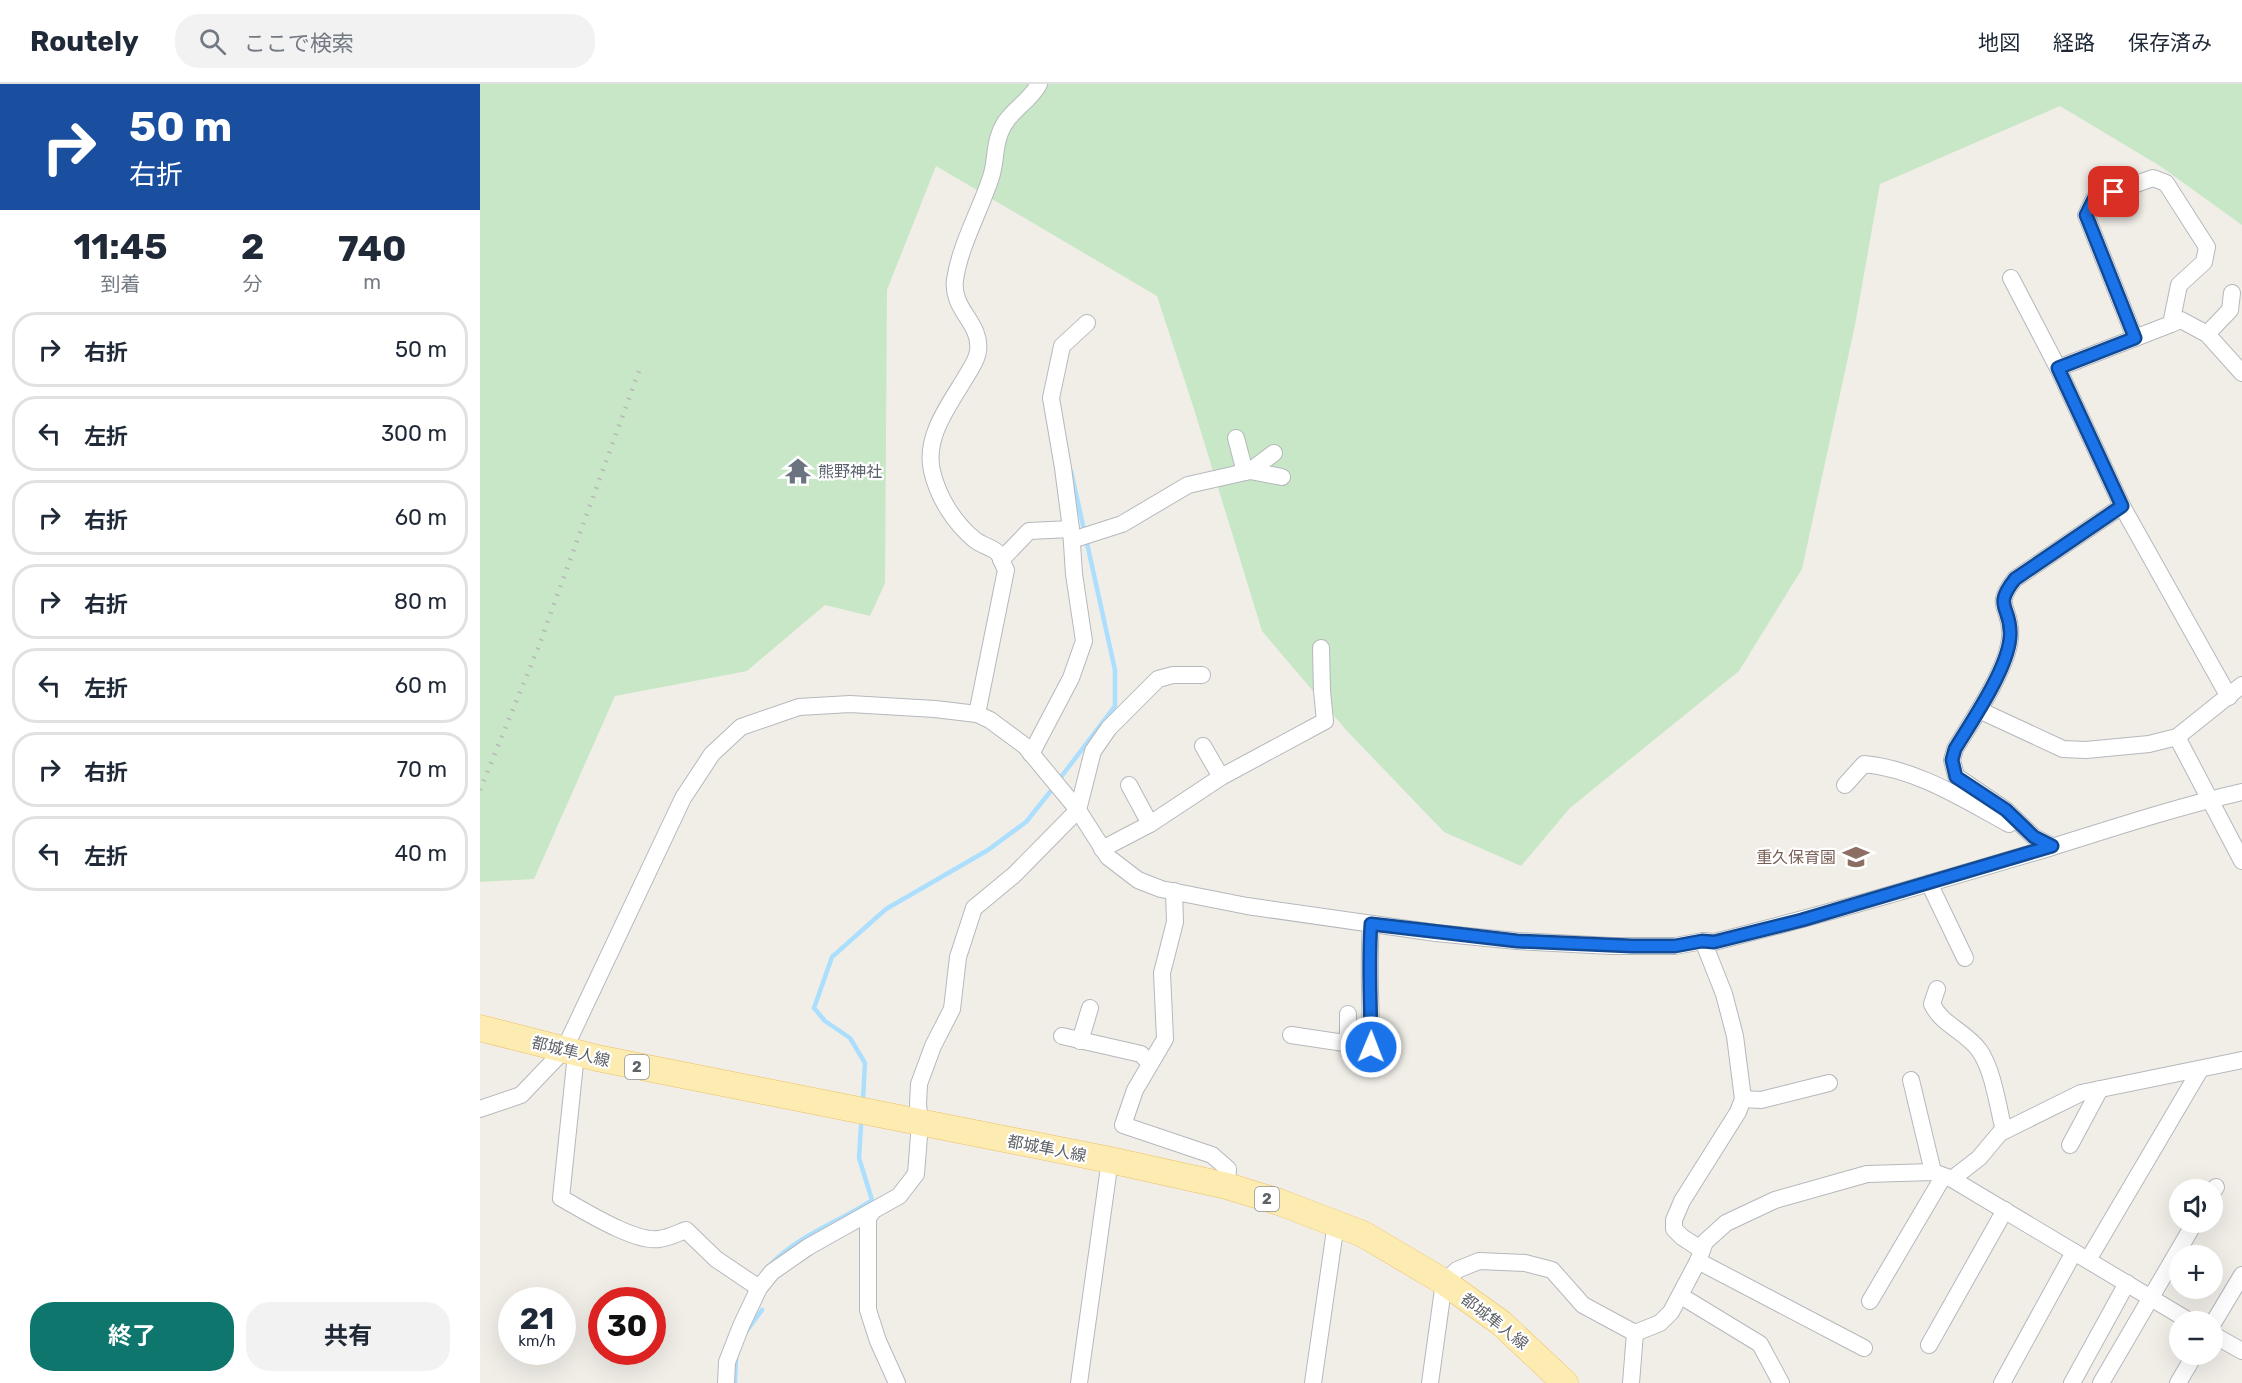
<!DOCTYPE html>
<html lang="ja">
<meta charset="utf-8">
<style>
body{margin:0;font-family:Rubik,"Noto Sans JP",sans-serif;background:#f2f2f3;color:#1f2937;height:100vh;display:flex;flex-direction:column;font-size:22px;white-space:nowrap}
*{box-sizing:border-box;margin:0}
p{font-size:20px;color:#747a83}
.icon{flex:none;width:33px;height:33px;fill:none;stroke:currentColor;stroke-width:2;stroke-linecap:round;stroke-linejoin:round}
.map{position:relative;flex:1;overflow:hidden}
.sheet{display:flex;flex-direction:column;background:#fff;width:480px}
.sheet>*{flex:none}
.hud{background:#1a4fa0;color:#fff;overflow:hidden}
.tools{position:absolute;left:1689px;top:1095px;display:grid;gap:12px}
.tools a{display:grid;place-items:center;width:54px;height:54px;border-radius:50%;background:#fff;box-shadow:0 6px 24px #0002;font-size:30px}
.speed{position:absolute;left:18px;top:1203px;display:flex;gap:12px;font-size:30px;font-weight:700;text-align:center}
.speed>*{display:grid;place-content:center;width:78px;height:78px;border-radius:50%;background:#fff;box-shadow:0 6px 24px #0002;line-height:1}
.speed small{font-size:15px;font-weight:400}
.speed .limit{border:9px solid #d22;background:#fff;color:#111}
.pin{position:absolute;display:grid;place-items:center;width:51px;height:51px;color:#fff;margin:-26px;border-radius:12px;box-shadow:0 3px 9px #0006}
.me{position:absolute;width:66px;margin:-33px;rotate:1deg;stroke-linejoin:round;filter:drop-shadow(0 0 4px #0008)}
.turn{display:flex;align-items:center;gap:21px;height:126px;padding:0 30px;font-size:27px}
.turn .icon{width:78px;height:78px;stroke-width:2.5}
.turn b{display:block;font-size:42px;line-height:51px}
.eta{display:flex;justify-content:space-evenly;align-items:center;height:102px;text-align:center}
.eta b{font-size:36px;font-weight:700;line-height:42px}
.primary-button{display:flex;gap:12px;margin-top:auto;padding:12px 30px}
.primary-button a{flex:1;height:69px;border-radius:24px;background:#0f766e;color:#fff;font-size:24px;font-weight:700;line-height:69px;text-align:center}
.primary-button a+a{background:#f2f2f3;color:#1f2937}
ul{padding:0;list-style:none}
li{display:flex;align-items:center;gap:18px;height:75px;margin:0 12px 9px;padding:0 18px;border:3px solid #e0e1e3;border-radius:24px}
li div{flex:1}
li b{display:block;font-size:22px}
li em{font-style:normal}
header{display:flex;align-items:center;gap:36px;box-sizing:border-box;height:84px;padding:0 30px;background:#fff;border-bottom:2px solid #e0e1e3}
header strong{font-size:28px}
nav{display:flex;gap:33px;margin-inline-start:auto;font-size:21px}
.search{width:420px;height:54px;background:#f2f2f3;display:flex;align-items:center;gap:15px;box-sizing:border-box;padding:0 21px;border-radius:24px;color:#747a83;font-size:22px}
main{display:flex;flex:1;min-height:0}
.map>svg:first-child{display:block}
.green{fill:#c8e7c6}
.lines{fill:none;stroke-linecap:round;stroke-linejoin:round}
.stream{stroke:#acdffd;stroke-width:4.5}
.minor-casing{stroke:#b5b8bc;stroke-width:18}
.primary-casing{stroke:#eebe63;stroke-width:27}
.minor{stroke:#fff;stroke-width:16}
.primary{stroke:#fdecb1;stroke-width:26}
.rail{stroke:#b6b7b8;stroke-width:4.5;stroke-dasharray:1.5 8;stroke-linecap:butt}
.route-casing{stroke:#114b97;stroke-width:15}
.route{stroke:#1a73e8;stroke-width:10}
.labels{text-anchor:middle;stroke-width:4.5;stroke-linejoin:round;paint-order:stroke}
.shield{fill:#fff;stroke:#8f9295;stroke-width:1.5}
.shield-label{font-size:15px;font-weight:bold;fill:#5f6368}
.worship-label{font-size:16px;fill:#5b616d;stroke:#fff;text-anchor:start}
.education-label{font-size:16px;fill:#785e54;stroke:#fff;text-anchor:end}
.street-label{font-size:16px;fill:#5f6368;stroke:#fff}
</style>
<header>
<strong>Routely</strong>
<div class="search"><svg class="icon" aria-label="search" viewBox="0 0 24 24"><circle cx="10" cy="10" r="6"/><path d="M15 15l6 6"/></svg>ここで検索</div>
<nav><a>地図</a><a>経路</a><a>保存済み</a></nav>
</header>
<main>
<section class="sheet">
<div class="hud">
<div class="turn"><svg class="icon" aria-label="right" viewBox="0 0 24 24"><path d="M7 20v-9h11M14 6l5 5-5 5"/></svg><div><b>50 m</b>右折</div></div>
</div>
<div class="eta">
<div><b>11:45</b><p>到着</p></div>
<div><b>2</b><p>分</p></div>
<div><b>740</b><p>m</p></div>
</div>
<ul>
<li><svg class="icon" aria-label="right" viewBox="0 0 24 24"><path d="M7 20v-9h11M14 6l5 5-5 5"/></svg><div><b>右折</b></div><em>50 m</em></li>
<li><svg class="icon" aria-label="left" viewBox="0 0 24 24"><path d="M17 20v-9H6M10 6l-5 5 5 5"/></svg><div><b>左折</b></div><em>300 m</em></li>
<li><svg class="icon" aria-label="right" viewBox="0 0 24 24"><path d="M7 20v-9h11M14 6l5 5-5 5"/></svg><div><b>右折</b></div><em>60 m</em></li>
<li><svg class="icon" aria-label="right" viewBox="0 0 24 24"><path d="M7 20v-9h11M14 6l5 5-5 5"/></svg><div><b>右折</b></div><em>80 m</em></li>
<li><svg class="icon" aria-label="left" viewBox="0 0 24 24"><path d="M17 20v-9H6M10 6l-5 5 5 5"/></svg><div><b>左折</b></div><em>60 m</em></li>
<li><svg class="icon" aria-label="right" viewBox="0 0 24 24"><path d="M7 20v-9h11M14 6l5 5-5 5"/></svg><div><b>右折</b></div><em>70 m</em></li>
<li><svg class="icon" aria-label="left" viewBox="0 0 24 24"><path d="M17 20v-9H6M10 6l-5 5 5 5"/></svg><div><b>左折</b></div><em>40 m</em></li>
</ul>
<div class="primary-button"><a>終了</a><a>共有</a></div>
</section>
<div class="map">
<svg width="1762" height="1299" viewBox="0 0 1762 1299">
<rect width="100%" height="100%" fill="#f1eee8"/>
<polygon class="green" points="0,0 1762,0 1762,141 1680,82 1580,22 1400,100 1375,241 1322,485 1259,587 1090,724 1041,782 964,748 867,647 782,547 714,325 677,212 456,82 407,206 405,499 390,532 345,521 267,587 135,612 54,795 0,798"/>
<g class="lines">
<g class="stream">
<polyline points="581,693 635,622 635,586 591,387"/>
<polyline points="383,1015 385,979 370,954 345,937 334,924 352,873 406,825 508,766 546,738 570,708"/>
<path d="M291,1180C319,1151 359,1138 392,1116L379,1074L381,1042"/>
<polyline points="266,1248 282,1226"/>
<polyline points="255,1299 256,1275"/>
</g>
<g class="minor-casing">
<g id="minor">
<polyline points="1531,194 1578,284 1642,422 1749,613"/>
<polyline points="1727,250 1750,226 1752,209"/>
<polyline points="1655,254 1691,240"/>
<polyline points="1578,284 1655,254 1606,131 1614,115 1673,94 1686,99 1727,163 1724,178 1699,201 1691,240 1701,236 1727,250 1762,289"/>
<polyline points="756,354 765,388"/>
<polyline points="770,387 794,369"/>
<polyline points="592,456 642,440 708,401 770,387 802,393"/>
<polyline points="521,476 549,447 591,445"/>
<polyline points="1762,601 1697,653 1762,777"/>
<polyline points="1499,626 1583,665 1606,666 1669,660 1697,653"/>
<path d="M497,630L526,486C523,481 521,473 518,469C512,463 501,461 495,456C474,439 458,413 452,387C444,352 470,320 487,291C491,284 497,276 498,267C502,239 471,226 475,196C480,161 500,127 511,93C516,79 514,63 520,49C527,28 549,19 559,0"/>
<polyline points="723,662 741,693"/>
<polyline points="551,670 591,594 604,557 594,490 591,445 583,384 571,314 582,262 607,239"/>
<polyline points="649,701 670,740"/>
<path d="M1365,701L1384,680C1437,685 1483,715 1529,740"/>
<path d="M1572,762L1554,753L1526,726L1476,692L1472,676L1475,665C1492,637 1527,586 1530,554C1533,522 1511,525 1535,495L1642,422"/>
<polyline points="622,765 670,740 741,693 845,637 842,607 841,564"/>
<polyline points="1449,799 1485,874"/>
<polyline points="694,807 695,838 682,889 685,955 655,1006 643,1041 732,1071 748,1085 747,1102"/>
<path d="M1457,905L1452,920C1461,940 1486,948 1499,966C1513,985 1518,1023 1524,1047"/>
<path d="M811,951L891,963C891,922 888,881 891,840"/>
<polyline points="582,952 661,970 670,980"/>
<polyline points="600,957 610,924"/>
<polyline points="868,959 868,930"/>
<path d="M96,970L81,1114C103,1126 155,1159 179,1155C188,1154 198,1149 206,1146L236,1175L279,1204"/>
<polyline points="1431,996 1453,1088"/>
<polyline points="1263,1015 1281,1016 1349,999"/>
<path d="M0,1025L41,1011L84,966L203,714L232,670L261,643L319,623L370,620L455,625L497,630L510,636L545,662L598,726L628,773L658,796L681,805L767,822L956,849L1037,857L1131,862H1195L1223,857L1234,858C1347,830 1458,797 1569,764C1633,744 1696,723 1762,708"/>
<polyline points="1590,1061 1620,1005"/>
<polyline points="1472,1095 1711,1238"/>
<polyline points="1732,1109 1736,1103"/>
<polyline points="392,1128 388,1134 388,1226 398,1257 417,1299"/>
<polyline points="1222,1166 1202,1153 1194,1145 1194,1136 1202,1117 1258,1028 1263,1015 1255,952 1244,910 1223,857"/>
<polyline points="1608,1176 1720,986"/>
<polyline points="1218,1177 1384,1264"/>
<polyline points="1201,1212 1280,1260 1301,1299"/>
<polyline points="1390,1217 1463,1093"/>
<polyline points="1732,1241 1762,1191"/>
<polyline points="1732,1250 1762,1267"/>
<polyline points="1449,1261 1525,1126"/>
<polyline points="246,1299 247,1278 261,1242 279,1204 292,1188 328,1163 419,1112 436,1090 440,1039 438,1020 439,1000 453,962 472,925 478,873 494,824 534,791 598,726 613,667 629,644 678,595 693,591 722,591"/>
<polyline points="599,1299 630,1076"/>
<polyline points="833,1299 856,1139"/>
<polyline points="950,1299 964,1198 977,1186 999,1177 1045,1179 1072,1186 1103,1221 1155,1249 1180,1239 1191,1228 1218,1177 1225,1158 1246,1139 1295,1116 1387,1090 1453,1088 1472,1095 1499,1074 1520,1049 1601,1009 1762,976"/>
<polyline points="1151,1299 1155,1249"/>
<polyline points="1522,1299 1594,1168"/>
<polyline points="1592,1299 1647,1199"/>
<polyline points="1621,1299 1715,1138"/>
<polyline points="1698,1299 1715,1270"/>
</g>
</g>
<g class="primary-casing">
<polyline id="primary" points="0,944 117,974 630,1076 747,1102 799,1118 883,1150 964,1198 1021,1239 1085,1299"/>
</g>
<use href="#minor" class="minor"/>
<use href="#primary" class="primary"/>
<polyline class="rail" points="0,706 58,564 159,287"/>
</g>
<g class="lines">
<g class="route-casing">
<path id="route" d="M891,963C891,922 888,881 891,840L1037,857L1152,862H1195L1222,857L1234,858L1322,836L1572,762L1554,753L1526,726L1476,693L1472,676L1475,665C1492,637 1527,586 1530,554C1533,522 1511,525 1535,495L1642,422L1578,284L1655,254L1606,131L1614,115L1634,108"/>
</g>
<use href="#route" class="route"/>
</g>
<defs>
<g id="temple-bare" transform="scale(2.07)"><path d="M0-6L5-2H3V0L6.5 2.5H4V6H1.5V3h-3V6H-4V2.5H-6.5L-3 0V-2H-5Z" fill="#6b7280" stroke="#fff" stroke-width="2.5" paint-order="stroke"/></g>
<g id="school-bare" transform="scale(2.07)"><path d="M0-5L7-2L0 1L-7-2ZM-4 1L0 2.5L4 1V4Q0 6-4 4Z" fill="#8d6e63" stroke="#fff" stroke-width="2.5" paint-order="stroke"/></g>
</defs>
<g fill-rule="evenodd">
<use href="#temple-bare" x="318" y="387"/>
<use href="#school-bare" x="1376" y="773"/>
</g>
<g class="labels">
<g class="shield">
<rect x="145" y="971" width="24" height="24" rx="4.5"/>
<rect x="775" y="1103" width="24" height="24" rx="4.5"/>
</g>
<g class="shield-label">
<text x="157" y="988">2</text>
<text x="787" y="1120">2</text>
</g>
<g class="worship-label">
<text x="338" y="393">熊野神社</text>
</g>
<g class="education-label">
<text x="1356" y="779">重久保育園</text>
</g>
<g class="street-label">
<text transform="translate(91 967) rotate(14)" y="6">都城隼人線</text>
<text transform="translate(567 1064) rotate(11)" y="6">都城隼人線</text>
<text transform="translate(1015 1237) rotate(38)" y="6">都城隼人線</text>
</g>
</g>
</svg>
<div class="tools">
<a><svg class="icon" aria-label="sound" viewBox="0 0 24 24"><path d="M4 9h4l5-4v14l-5-4H4zM17 9q2 3 0 6"/></svg></a>
<a>+</a>
<a>−</a>
</div>
<div class="speed"><div>21<small>km/h</small></div><div class="limit">30</div></div>
<div class="pin" style="left:1634px;top:108px;background:#d93025"><svg class="icon" aria-label="arrive" viewBox="0 0 24 24"><path d="M6 21V4h12l-3 4 3 4H6"/></svg></div>
<svg class="me" style="left:891px;top:963px" viewBox="-20 -20 40 40"><circle r="17" fill="#1a73e8" stroke="#fff" stroke-width="3"/><path d="M0-11L8 9 0 5-8 9z" fill="#fff"/></svg>
</div>
</main>
